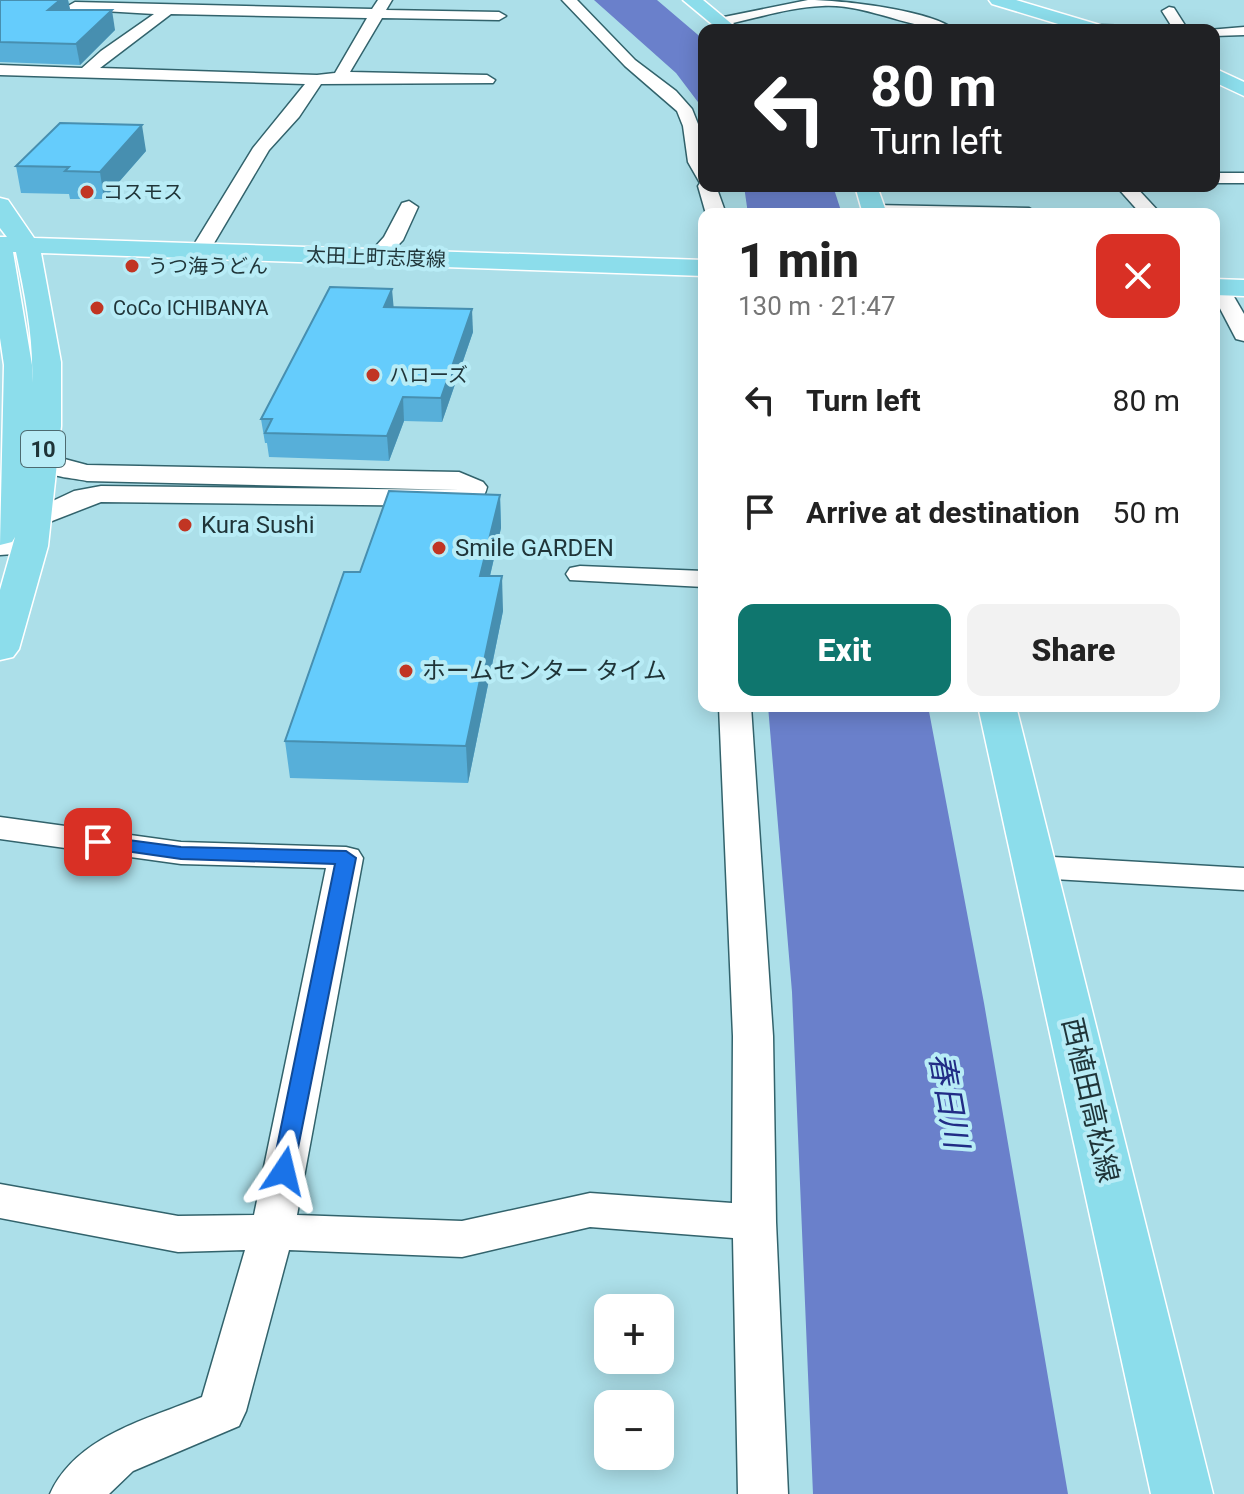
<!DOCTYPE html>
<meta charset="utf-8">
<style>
body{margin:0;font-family:Roboto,"Noto Sans JP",sans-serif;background:#f2f2f2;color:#222;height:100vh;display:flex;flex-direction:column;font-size:30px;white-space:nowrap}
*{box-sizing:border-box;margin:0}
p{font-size:26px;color:#767676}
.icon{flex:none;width:44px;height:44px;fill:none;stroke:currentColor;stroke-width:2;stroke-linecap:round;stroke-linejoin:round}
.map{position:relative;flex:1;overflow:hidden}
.drawer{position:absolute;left:698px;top:208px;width:522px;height:504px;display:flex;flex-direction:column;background:#fff;border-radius:16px;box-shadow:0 4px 20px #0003}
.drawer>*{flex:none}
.banner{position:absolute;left:698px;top:24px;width:522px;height:168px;border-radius:16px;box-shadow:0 4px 20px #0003;background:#202124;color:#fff;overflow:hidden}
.buttons{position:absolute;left:594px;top:1294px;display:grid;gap:16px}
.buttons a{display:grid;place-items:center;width:80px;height:80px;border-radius:16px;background:#fff;box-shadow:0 4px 20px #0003;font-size:40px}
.pin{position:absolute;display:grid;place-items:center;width:68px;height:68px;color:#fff;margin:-34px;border-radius:16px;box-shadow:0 4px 12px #0006}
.me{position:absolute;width:88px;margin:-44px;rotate:10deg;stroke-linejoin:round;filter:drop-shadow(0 0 6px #0008)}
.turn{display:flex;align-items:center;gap:28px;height:168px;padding:0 40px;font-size:36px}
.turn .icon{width:104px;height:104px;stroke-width:2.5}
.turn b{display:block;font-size:56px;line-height:68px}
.round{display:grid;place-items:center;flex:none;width:84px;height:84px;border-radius:16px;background:#f2f2f2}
.head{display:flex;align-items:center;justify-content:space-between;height:136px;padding:0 40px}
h1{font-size:48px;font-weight:800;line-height:60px}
.primary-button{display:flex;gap:16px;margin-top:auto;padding:16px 40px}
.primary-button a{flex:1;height:92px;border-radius:16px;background:#0f766e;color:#fff;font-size:32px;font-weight:800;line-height:92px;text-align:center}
.primary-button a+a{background:#f2f2f2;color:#222}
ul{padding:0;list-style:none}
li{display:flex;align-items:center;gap:24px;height:112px;padding:0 40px}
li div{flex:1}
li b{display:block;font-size:30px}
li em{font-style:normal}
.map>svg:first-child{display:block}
.water{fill:#6a80cb}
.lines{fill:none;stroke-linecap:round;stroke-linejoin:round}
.river{fill:#6a80cb;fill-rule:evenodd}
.minor-casing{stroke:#32636c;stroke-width:3}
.major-casing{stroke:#fff;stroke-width:3}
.minor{fill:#fff;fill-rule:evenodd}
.major{fill:#8cddeb;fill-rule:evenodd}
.wall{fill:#57afd9}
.shaded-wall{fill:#478fb0}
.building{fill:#65ccfc;stroke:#478fb0;stroke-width:2}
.route{fill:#1a73e8;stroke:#114b97;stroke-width:2}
.poi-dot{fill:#c13523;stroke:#b8ecf6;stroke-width:3}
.labels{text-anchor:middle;stroke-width:8;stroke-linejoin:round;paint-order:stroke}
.far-poi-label{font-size:20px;fill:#1f3438;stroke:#b8ecf6;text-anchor:start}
.far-street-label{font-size:20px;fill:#1f3438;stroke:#b8ecf6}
.shield{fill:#b8ecf6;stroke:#4d6b71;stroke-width:2}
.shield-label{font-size:22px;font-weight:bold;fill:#1f3438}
.poi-label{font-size:24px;fill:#1f3438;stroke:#b8ecf6;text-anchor:start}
.near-street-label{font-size:28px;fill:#1f3438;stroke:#b8ecf6}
.near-water-label{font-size:32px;font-style:italic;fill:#212c85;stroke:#b8ecf6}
</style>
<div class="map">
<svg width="1244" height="1494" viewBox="0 0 1244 1494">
<rect width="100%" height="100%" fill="#acdfe9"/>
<g class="water">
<polygon points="594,0 657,0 704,40 704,110 676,73"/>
<polygon points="744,186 820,186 825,214 748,214"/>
<polygon points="768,706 928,706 984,1003 1068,1494 813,1494 792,992"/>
</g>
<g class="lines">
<polygon class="river" points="803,186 833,186 842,214 812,214"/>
<g class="minor-casing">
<g id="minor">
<path d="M378,0H392L386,10L499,12L506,16L499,20L382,18L350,72L487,75L495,80L493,83L321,84L299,117L269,150L207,255L200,257L190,251L253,148L305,84L0,75V65L82,68L101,51L154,14L70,9L68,6L75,2L372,9ZM171,14L367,18L335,73L317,75L100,68Z"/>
<polygon points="562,0 577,0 635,60 676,91 692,109 702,134 704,186 716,186 726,214 706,214 698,186 700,183 688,162 683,126 677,111 625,66"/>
<path d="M808,0C841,0 931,10 955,30C911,30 865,3 822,6C788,7 752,20 719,26L712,22L719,18Z"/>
<polygon points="1169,7 1174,8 1188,30 1174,30 1162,11"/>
<polygon points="1094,25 1137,26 1144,30 1087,30"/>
<polygon points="1244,27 1244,35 1214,36 1214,30 1208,30"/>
<rect x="1214" y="173" width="30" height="10"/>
<polygon points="1116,186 1135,186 1161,214 1141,214"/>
<polygon points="409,201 418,207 403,240 382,262 368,262 365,258 384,237 402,203"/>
<polygon points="874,205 1029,208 1039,214 867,214 867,207"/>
<polygon points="1219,281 1226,283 1244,314 1244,341 1236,339 1214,297 1214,282"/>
<path d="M42,453L87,465L459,472L483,482L487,487C483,507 464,505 447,506L101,502L34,528L25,526L21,520L25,514L74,491L101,486L459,490L87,481C69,477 41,477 29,461L33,456Z"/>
<polygon points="31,538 41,540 45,546 41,552 0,555 0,539"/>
<polygon points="580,566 704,571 704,587 570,580 566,574 570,568"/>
<path d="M719,706H751L773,1036L776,1222L788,1494H738L733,1238L590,1227L462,1257L289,1250L246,1411L239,1426L133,1471L109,1494H50C76,1436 148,1419 202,1397L245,1250L178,1252L0,1218V1184L178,1216L254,1215L326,868L181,864L0,839V817L181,842L346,847L358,850L363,858L297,1215L462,1221L590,1193L732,1203L733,1036Z"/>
<polygon points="1036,856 1244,868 1244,890 1036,878 1024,875 1019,867 1024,859"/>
</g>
</g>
<g class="major-casing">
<g id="major">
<polygon points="683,0 703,0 739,30 719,30"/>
<polygon points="989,0 1016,0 1103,26 1106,30 1078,30 992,4"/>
<polygon points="1214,68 1244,82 1244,96 1214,82"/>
<polygon points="855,186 877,186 887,214 863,214"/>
<path d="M0,198L8,200L34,238L704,260V276L41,253L61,362V426L48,546L19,649L13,657L0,660V590L15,537L12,542L0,545L4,365L0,338V237H7L0,228ZM13,252H16C25,295 34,339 32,383V365Z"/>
<polygon points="1214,279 1244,280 1244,296 1214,295"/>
<polygon points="978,706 1016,706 1213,1494 1151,1494"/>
</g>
</g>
<use href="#minor" class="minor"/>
<use href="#major" class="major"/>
</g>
<g class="wall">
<polygon points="0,0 68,0 70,10 115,30 80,65 0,62"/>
<polygon points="146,151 104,199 70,199 69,194 21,193 16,166"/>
<polygon points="394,307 473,332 442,422 404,421 389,461 269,457 267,443 265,443 261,419"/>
<polygon points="500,495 501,528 490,576 503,611 468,783 290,778 285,741 360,572"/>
</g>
<g class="shaded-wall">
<polygon points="60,0 68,0 71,14 48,10"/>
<polygon points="112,10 115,30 80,65 76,44"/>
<polygon points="142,125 146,151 104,199 100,172"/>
<polygon points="392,289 394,311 384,307"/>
<polygon points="472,309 473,332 442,422 441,398"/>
<polygon points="403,397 404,421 389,461 387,436"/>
<polygon points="500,495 501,528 482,610 480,576"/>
<polygon points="502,576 503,611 468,783 466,746"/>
</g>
<g class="building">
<polygon points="0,0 60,0 48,10 112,10 76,44 0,42"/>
<polygon points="60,123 142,125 100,172 65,171 69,167 16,166"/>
<polygon points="330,287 392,289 384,307 472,309 441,398 403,397 387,436 265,433 272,419 261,419"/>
<polygon points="389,491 500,495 480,576 502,576 466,746 285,741 344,572 360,572"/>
</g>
<polygon class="route" points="98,836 181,847 346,851 356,858 292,1178 284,1181 275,1178 272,1171 335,864 181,859 91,846 88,842 91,838"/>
<g class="poi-dot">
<circle cx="87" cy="192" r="8"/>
<circle cx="132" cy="266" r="8"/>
<circle cx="97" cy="308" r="8"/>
<circle cx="373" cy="375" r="8"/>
<circle cx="185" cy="525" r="8"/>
<circle cx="439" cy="548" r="8"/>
<circle cx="406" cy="671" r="8"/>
</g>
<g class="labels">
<g class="far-poi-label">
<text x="103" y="199">コスモス</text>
<text x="148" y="273">うつ海うどん</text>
<text x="113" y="315">CoCo ICHIBANYA</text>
<text x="389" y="382">ハローズ</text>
</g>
<g class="far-street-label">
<text transform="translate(376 257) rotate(2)" y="7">太田上町志度線</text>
</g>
<rect class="shield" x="21" y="431" width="44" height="36" rx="6"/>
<g class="shield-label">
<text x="43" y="457">10</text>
</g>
<g class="poi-label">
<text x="201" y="533">Kura Sushi</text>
<text x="455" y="556">Smile GARDEN</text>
<text x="422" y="679">ホームセンター タイム</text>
</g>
<g class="near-street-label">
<text transform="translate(1091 1100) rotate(77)" y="10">西植田高松線</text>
</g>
<g class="near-water-label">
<text transform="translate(949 1100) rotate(80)" y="11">春日川</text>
</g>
</g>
</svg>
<div class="buttons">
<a>+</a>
<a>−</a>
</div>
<div class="pin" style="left:98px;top:842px;background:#d93025"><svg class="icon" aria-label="arrive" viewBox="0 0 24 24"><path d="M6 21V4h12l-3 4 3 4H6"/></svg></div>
<svg class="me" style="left:284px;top:1171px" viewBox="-20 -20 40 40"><path d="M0-17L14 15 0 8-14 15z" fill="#1a73e8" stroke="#fff" stroke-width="4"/></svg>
<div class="banner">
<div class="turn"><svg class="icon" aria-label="left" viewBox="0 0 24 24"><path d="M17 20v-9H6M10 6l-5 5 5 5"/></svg><div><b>80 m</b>Turn left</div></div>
</div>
<section class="drawer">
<div class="head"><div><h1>1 min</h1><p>130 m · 21:47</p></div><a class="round" style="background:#d93025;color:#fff"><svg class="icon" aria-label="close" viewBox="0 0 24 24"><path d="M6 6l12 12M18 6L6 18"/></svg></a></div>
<ul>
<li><svg class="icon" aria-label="left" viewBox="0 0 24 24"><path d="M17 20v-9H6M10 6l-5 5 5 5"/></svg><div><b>Turn left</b></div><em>80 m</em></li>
<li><svg class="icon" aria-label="arrive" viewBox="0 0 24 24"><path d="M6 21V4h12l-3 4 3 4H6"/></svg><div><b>Arrive at destination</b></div><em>50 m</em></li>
</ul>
<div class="primary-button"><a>Exit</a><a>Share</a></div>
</section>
</div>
